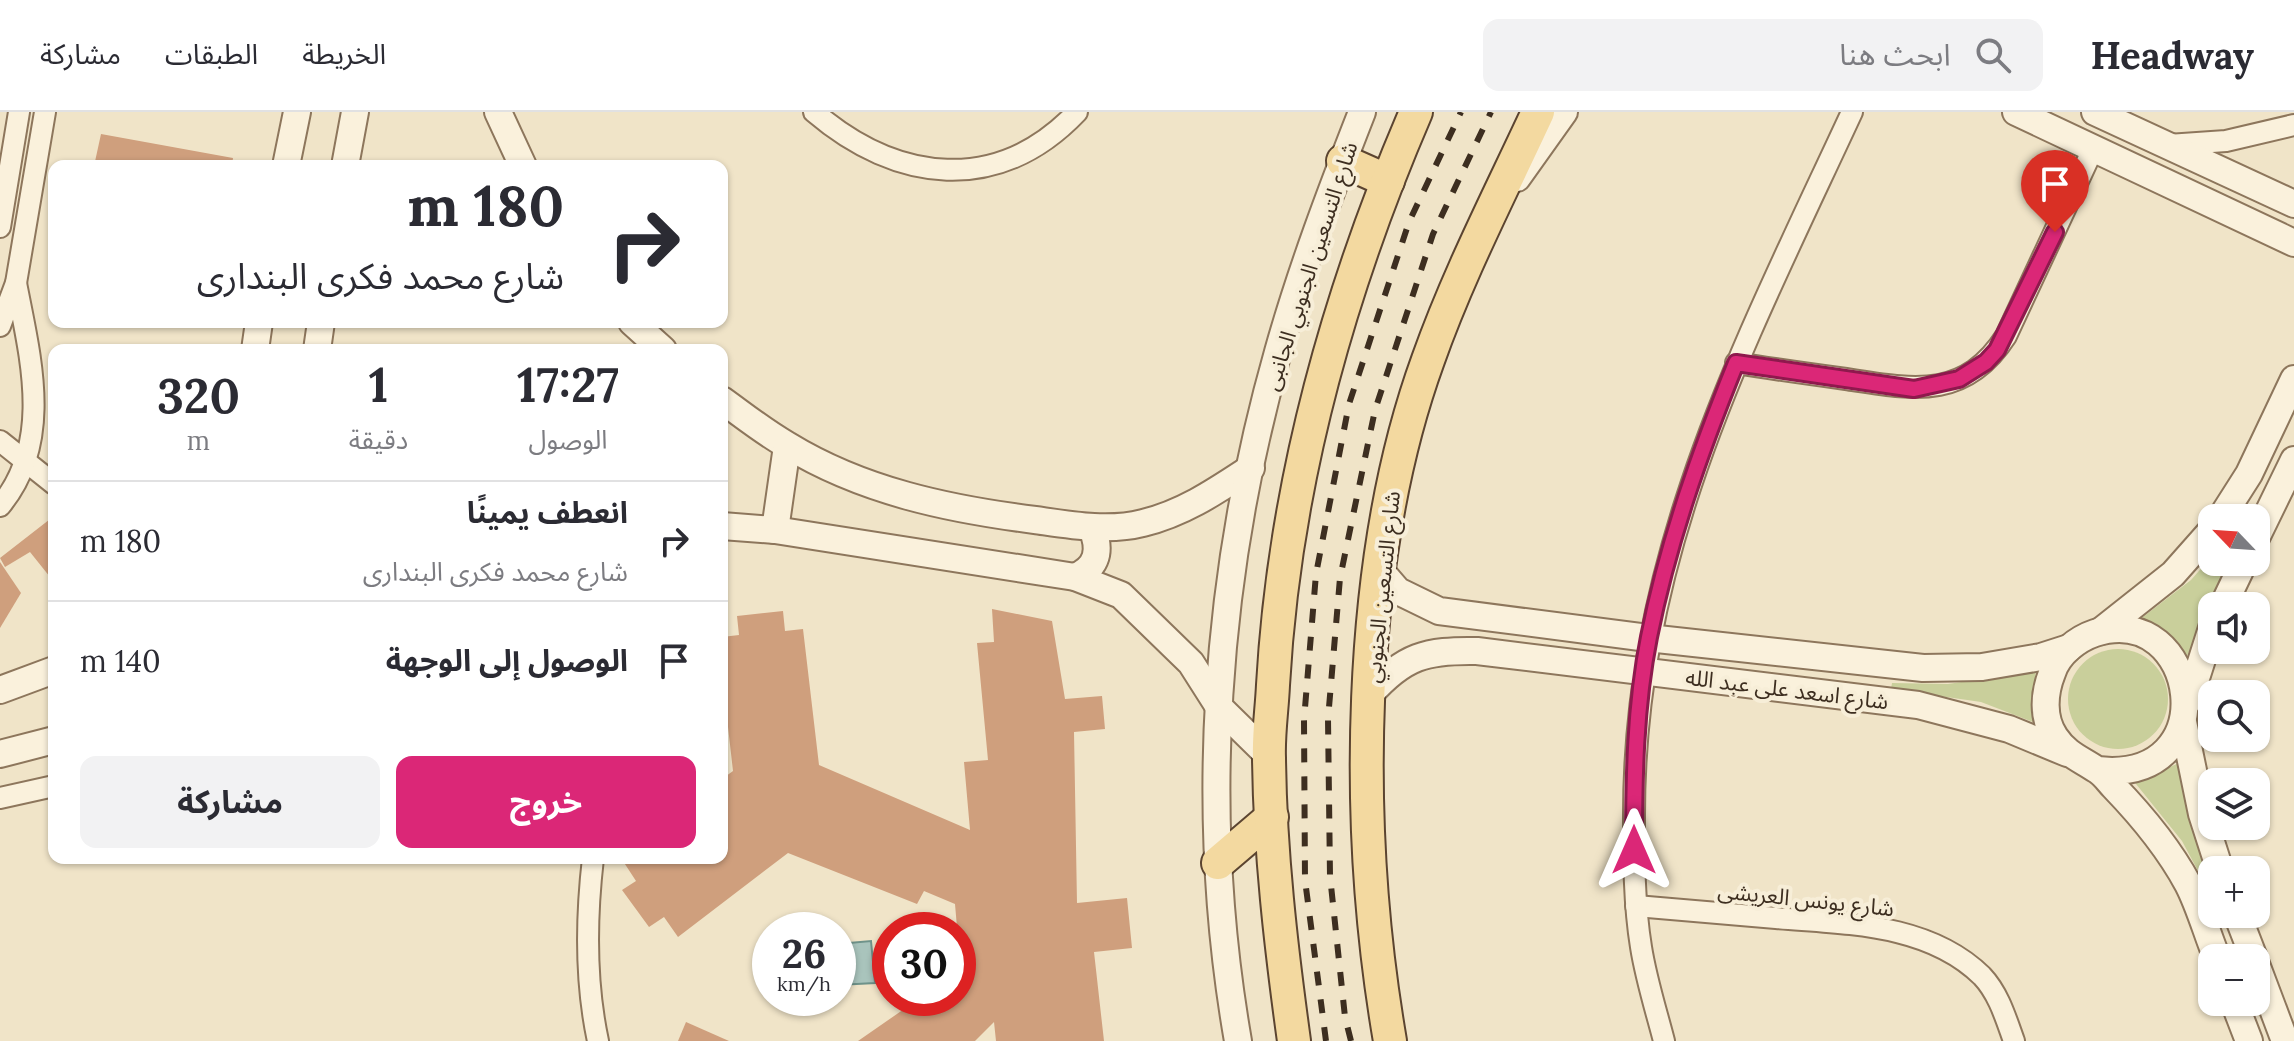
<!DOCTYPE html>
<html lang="ar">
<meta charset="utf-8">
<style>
body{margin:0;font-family:Lora,"Noto Sans Arabic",serif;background:#f2f2f3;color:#2b2b33;direction:rtl;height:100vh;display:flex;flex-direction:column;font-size:30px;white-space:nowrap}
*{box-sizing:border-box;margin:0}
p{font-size:26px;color:#7c7c81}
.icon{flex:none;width:44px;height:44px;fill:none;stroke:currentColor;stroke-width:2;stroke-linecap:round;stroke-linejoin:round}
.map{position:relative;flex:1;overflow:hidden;direction:ltr}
.drawer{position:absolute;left:48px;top:232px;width:680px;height:520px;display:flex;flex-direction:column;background:#fff;border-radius:16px;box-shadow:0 2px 6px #0004;direction:rtl}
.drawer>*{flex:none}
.hud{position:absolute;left:48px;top:48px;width:680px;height:168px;border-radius:16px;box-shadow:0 2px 6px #0004;direction:rtl;background:#fff;color:#2b2b33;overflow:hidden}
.needle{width:52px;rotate:295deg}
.fabs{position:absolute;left:2198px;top:392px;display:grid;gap:16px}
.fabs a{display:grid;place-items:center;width:72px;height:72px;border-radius:16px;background:#fff;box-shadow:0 2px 6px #0004;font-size:40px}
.speed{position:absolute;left:752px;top:800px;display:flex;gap:16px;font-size:40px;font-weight:700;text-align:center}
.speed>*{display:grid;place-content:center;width:104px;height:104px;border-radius:50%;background:#fff;box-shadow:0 2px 6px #0004;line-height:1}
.speed small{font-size:20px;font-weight:400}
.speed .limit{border:12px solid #d22;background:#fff;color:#111}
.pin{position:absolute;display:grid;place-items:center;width:68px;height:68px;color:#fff;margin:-82px -34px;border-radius:50% 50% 50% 0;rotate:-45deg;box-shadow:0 0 8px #0007}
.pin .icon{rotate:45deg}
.me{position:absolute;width:88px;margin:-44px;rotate:0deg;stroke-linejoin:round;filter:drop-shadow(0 0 6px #0008)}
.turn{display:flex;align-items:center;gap:28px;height:168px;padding:0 32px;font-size:36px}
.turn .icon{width:104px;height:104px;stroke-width:2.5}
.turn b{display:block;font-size:56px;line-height:68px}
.eta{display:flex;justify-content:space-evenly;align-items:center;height:136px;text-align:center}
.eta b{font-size:48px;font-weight:700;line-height:56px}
.button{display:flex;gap:16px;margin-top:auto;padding:16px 32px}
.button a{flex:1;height:92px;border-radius:16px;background:#db2777;color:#fff;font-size:32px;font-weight:700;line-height:92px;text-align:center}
.button a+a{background:#f2f2f3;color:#2b2b33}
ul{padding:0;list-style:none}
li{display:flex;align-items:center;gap:24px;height:120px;padding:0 32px;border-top:2px solid #e1e1e2}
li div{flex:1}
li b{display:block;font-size:30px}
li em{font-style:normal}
header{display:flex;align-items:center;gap:48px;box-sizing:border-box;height:112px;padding:0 40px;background:#fff;border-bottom:2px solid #e1e1e2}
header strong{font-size:38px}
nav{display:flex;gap:44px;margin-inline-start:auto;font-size:28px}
.search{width:560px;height:72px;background:#f2f2f3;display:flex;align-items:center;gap:20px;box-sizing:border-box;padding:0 28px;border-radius:16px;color:#7c7c81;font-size:30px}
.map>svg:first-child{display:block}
.green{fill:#c9cf9b}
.water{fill:#a9c4bc;stroke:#6f938a;stroke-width:2}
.building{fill:#cf9f7d}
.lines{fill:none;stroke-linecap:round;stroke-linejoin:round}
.minor-casing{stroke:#8d765c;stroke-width:24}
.tertiary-casing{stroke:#8d765c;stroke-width:30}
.primary-casing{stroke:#5b4430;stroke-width:36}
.minor{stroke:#faf1dc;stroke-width:20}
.tertiary{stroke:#faf1dc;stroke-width:26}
.primary{stroke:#f3d9a0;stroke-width:32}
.rail{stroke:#3d2e20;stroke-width:6;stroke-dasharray:14 14;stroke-linecap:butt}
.route-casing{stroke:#8e194d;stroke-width:20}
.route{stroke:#db2777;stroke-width:14}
.labels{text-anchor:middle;stroke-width:8;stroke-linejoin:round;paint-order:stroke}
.street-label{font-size:22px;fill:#3d2e20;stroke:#f7eed8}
</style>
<header>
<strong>Headway</strong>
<div class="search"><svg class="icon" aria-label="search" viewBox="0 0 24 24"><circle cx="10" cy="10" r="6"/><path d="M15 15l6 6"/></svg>ابحث هنا</div>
<nav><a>الخريطة</a><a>الطبقات</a><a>مشاركة</a></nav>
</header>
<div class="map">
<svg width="2294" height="929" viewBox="0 0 2294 929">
<rect width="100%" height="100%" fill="#f0e4c8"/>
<g class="green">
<polygon points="2212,444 2212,450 2232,450 2186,546 2139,508 2191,468"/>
<circle cx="2118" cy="587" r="50"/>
<polygon points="2036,559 2031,590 2033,610 1981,590 1891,577 1892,571 1948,572"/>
<polygon points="2181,650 2212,760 2212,785 2182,729 2132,667 2148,665"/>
</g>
<polygon class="water" points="871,829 875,871 838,873 838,832"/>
<g class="building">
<polygon points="101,22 233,46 232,54 94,54"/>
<polygon points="54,404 54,470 30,440 5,455 0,446"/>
<polygon points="0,450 21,481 0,516"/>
<polygon points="992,497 1052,509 1065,587 1102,584 1105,617 1074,620 1077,791 1127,786 1132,836 1094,840 1104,929 996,929 994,910 975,929 858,929 920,886 924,886 930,894 941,886 963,886 955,792 924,779 917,792 788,741 678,825 664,805 649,815 622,778 636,769 621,746 722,746 722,667 733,659 722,562 722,525 739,523 737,504 783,499 785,519 803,517 819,653 970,718 964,650 988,648 977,531 994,530"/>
<polygon points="686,910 729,929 678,929"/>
</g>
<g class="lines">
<g class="minor-casing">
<g id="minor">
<path d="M814,0C897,71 998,83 1077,0"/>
<polyline points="2168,33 2226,29 2294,13"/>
<polyline points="0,115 19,0"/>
<polyline points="0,214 16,171 45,0"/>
<path d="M1736,251C1773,257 1809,262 1846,267C1912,277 1964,289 2006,224L2093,37"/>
<polyline points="0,329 54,372"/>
<path d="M0,394C54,330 30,244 16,171"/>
<polyline points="0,686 54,674"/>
<path d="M593,746C586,807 585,869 598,929"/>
<path d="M1636,794C1683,798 1729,802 1776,806C1846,812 1928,811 1982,864C1999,882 2006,907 2014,929"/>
<path d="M1664,929C1656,898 1646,867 1641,835C1634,792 1634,747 1634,703C1634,439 1744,233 1852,0"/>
</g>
</g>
<g class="tertiary-casing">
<g id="tertiary">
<polyline points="498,0 523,54"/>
<polyline points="2016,0 2294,131"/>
<polyline points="2095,0 2294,92"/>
<polyline points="286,54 297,0"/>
<polyline points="345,54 355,0"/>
<polyline points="1517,66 1564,0"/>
<polyline points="632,210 663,238"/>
<polyline points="255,238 259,210"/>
<polyline points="317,238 321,210"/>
<path d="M722,288C743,303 764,320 787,333C862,379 948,397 1035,408C1070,413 1108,420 1143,411C1184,401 1216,379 1251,356"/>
<polyline points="2221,406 2249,362 2294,267"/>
<polyline points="722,414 775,418 1075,465 1121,483 1191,551 1219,595 1268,643"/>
<polyline points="775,418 787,334"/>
<polyline points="2256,426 2294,348"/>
<polyline points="1379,457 1398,479 1439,499 1648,526 1923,556 1982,555 2041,545 2069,536"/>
<path d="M1075,465C1098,455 1101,438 1092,416"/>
<polyline points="2223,494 2244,450"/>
<polyline points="2101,519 2173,462 2212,418"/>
<polyline points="0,578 54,558"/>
<path d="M1370,582C1404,544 1426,538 1477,539L1918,593L2009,617L2067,641"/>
<polyline points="2189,588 2212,516"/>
<polyline points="2183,610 2202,702 2220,758"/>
<polyline points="0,642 54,628"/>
<path d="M2097,658C2228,673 2199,488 2095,521C2077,527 2058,542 2052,561C2044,581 2042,606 2055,625C2067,643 2081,647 2097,658C2104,662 2109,670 2114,675C2142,704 2169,737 2188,772C2200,795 2207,822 2217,846"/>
<polyline points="2237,802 2254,846"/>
<polyline points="2256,852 2285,929"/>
<polyline points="2234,890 2249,929"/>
<path d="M1238,929C1198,701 1215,462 1278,240C1301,158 1331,79 1362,0"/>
</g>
</g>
<g class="primary-casing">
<g id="primary">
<polyline points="1343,49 1388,69"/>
<polyline points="1218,751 1272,705"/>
<path d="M1294,929C1281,835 1270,740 1269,646C1268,622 1272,597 1273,573C1284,376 1338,181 1416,0"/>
<path d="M1390,929C1354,720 1355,449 1428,248C1458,163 1500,82 1538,0"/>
</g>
</g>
<use href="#minor" class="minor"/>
<use href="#tertiary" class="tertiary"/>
<use href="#primary" class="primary"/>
<g class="rail">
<polyline points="1326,929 1305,768 1304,608 1316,462 1349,292 1409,110 1461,0"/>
<polyline points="1351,929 1345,905 1330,764 1328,607 1340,466 1375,298 1433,122 1491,0"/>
</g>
</g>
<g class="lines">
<g class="route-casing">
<path id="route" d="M1634,738C1634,667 1635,595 1649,525C1668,430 1700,340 1736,251L1914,277L1959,267L1986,250L1997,238L2055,120"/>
</g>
<use href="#route" class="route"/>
</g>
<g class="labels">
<g class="street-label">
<text transform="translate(1310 154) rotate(-72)" y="8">شارع التسعين الجنوبي الجانبى</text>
<text transform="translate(1382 475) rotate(-84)" y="8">شارع التسعين الجنوبي</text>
<text transform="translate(1787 577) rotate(7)" y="8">شارع اسعد على عبد الله</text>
<text transform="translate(1806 787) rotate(6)" y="8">شارع يونس العريشى</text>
</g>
</g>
</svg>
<div class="fabs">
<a><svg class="needle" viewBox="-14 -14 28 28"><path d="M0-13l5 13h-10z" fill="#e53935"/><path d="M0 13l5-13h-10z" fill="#7c7c81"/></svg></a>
<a><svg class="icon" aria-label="sound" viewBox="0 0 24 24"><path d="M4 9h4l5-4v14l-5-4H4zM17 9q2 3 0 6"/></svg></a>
<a><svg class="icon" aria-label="search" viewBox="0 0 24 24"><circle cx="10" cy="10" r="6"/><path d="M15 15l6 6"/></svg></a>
<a><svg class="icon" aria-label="layers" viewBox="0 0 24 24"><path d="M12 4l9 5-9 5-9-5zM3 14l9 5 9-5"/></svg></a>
<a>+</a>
<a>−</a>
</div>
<div class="speed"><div>26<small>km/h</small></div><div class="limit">30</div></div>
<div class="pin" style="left:2055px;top:120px;background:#d93025"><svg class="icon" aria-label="arrive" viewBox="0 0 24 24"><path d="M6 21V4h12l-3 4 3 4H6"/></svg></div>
<svg class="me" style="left:1634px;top:738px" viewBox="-20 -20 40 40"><path d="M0-17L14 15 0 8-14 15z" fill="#db2777" stroke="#fff" stroke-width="4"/></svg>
<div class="hud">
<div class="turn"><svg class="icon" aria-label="right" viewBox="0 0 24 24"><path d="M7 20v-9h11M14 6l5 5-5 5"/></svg><div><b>180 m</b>شارع محمد فكرى البندارى</div></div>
</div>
<section class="drawer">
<div class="eta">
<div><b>17:27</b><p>الوصول</p></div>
<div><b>1</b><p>دقيقة</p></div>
<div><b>320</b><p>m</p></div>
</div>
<ul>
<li><svg class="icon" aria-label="right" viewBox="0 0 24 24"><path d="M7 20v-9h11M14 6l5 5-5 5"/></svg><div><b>انعطف يمينًا</b><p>شارع محمد فكرى البندارى</p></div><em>180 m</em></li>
<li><svg class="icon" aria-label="arrive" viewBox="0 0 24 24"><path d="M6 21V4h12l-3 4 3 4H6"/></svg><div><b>الوصول إلى الوجهة</b></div><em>140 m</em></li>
</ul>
<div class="button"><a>خروج</a><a>مشاركة</a></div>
</section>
</div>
